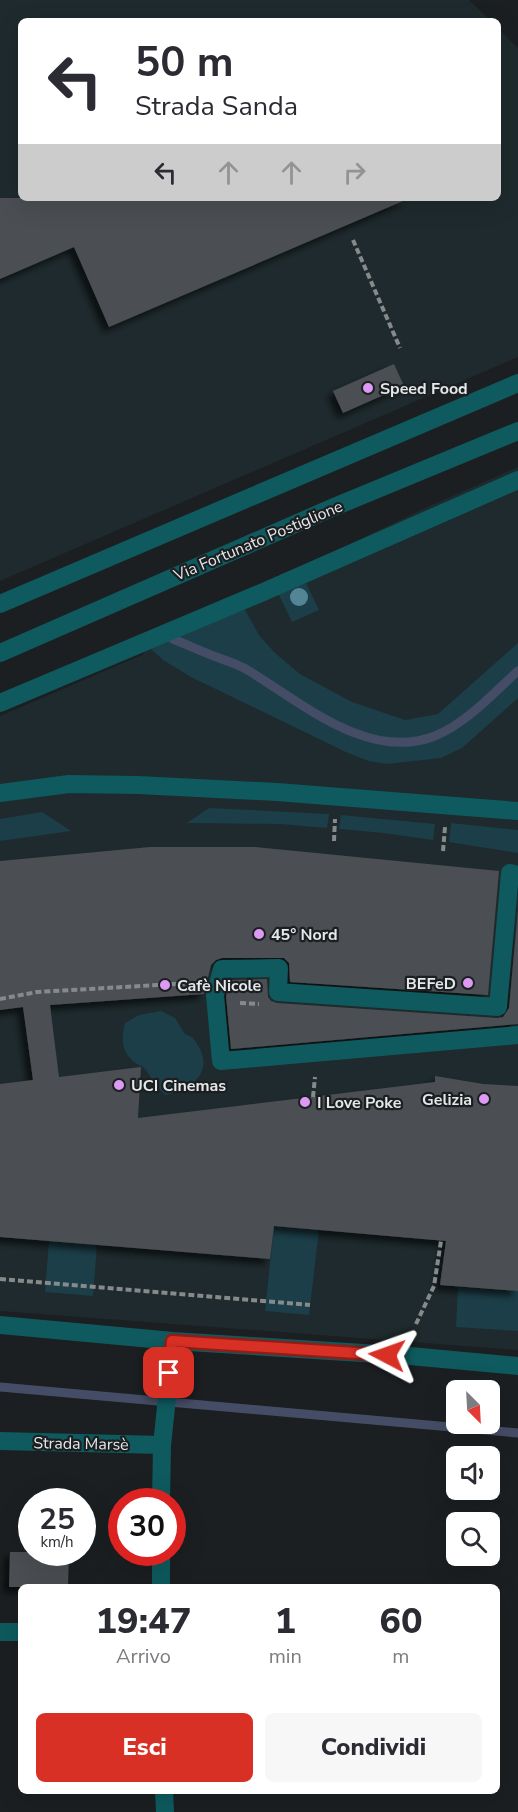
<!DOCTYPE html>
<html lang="it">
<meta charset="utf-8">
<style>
body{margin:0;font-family:"Nunito Sans",sans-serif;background:#f7f7f7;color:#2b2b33;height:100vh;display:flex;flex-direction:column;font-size:22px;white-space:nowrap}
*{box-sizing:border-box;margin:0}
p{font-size:20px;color:#7c7c81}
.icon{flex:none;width:33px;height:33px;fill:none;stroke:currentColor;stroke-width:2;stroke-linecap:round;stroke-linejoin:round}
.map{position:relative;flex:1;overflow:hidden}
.drawer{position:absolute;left:18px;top:1584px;width:482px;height:210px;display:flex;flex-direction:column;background:#fff;border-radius:9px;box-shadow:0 6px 24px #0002}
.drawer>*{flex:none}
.banner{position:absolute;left:18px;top:18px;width:483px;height:183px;border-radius:9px;box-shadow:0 6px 24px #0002;background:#fff;color:#2b2b33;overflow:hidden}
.needle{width:39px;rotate:156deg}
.controls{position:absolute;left:446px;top:1380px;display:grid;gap:12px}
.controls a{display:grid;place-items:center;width:54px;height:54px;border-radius:9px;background:#fff;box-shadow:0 6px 24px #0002;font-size:30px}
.speed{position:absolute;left:18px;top:1488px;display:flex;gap:12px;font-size:30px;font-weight:700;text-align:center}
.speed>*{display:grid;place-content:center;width:78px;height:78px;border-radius:50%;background:#fff;box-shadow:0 6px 24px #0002;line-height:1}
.speed small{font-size:15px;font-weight:400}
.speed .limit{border:9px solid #d22;background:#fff;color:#111}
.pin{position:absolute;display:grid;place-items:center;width:51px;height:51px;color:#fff;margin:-26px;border-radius:12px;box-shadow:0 3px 9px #0006}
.me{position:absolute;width:66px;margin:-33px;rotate:274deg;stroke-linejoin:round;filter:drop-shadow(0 0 4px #0008)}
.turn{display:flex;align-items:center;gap:21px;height:126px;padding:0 18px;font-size:27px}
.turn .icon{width:78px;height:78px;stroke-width:2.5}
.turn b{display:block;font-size:42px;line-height:51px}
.lanes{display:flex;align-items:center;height:57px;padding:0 18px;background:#0003;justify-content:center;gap:30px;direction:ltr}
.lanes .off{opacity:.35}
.eta{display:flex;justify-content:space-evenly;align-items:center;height:102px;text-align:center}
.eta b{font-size:36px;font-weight:800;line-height:42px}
.cta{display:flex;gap:12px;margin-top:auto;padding:12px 18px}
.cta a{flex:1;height:69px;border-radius:9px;background:#d93025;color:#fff;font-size:24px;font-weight:800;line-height:69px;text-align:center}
.cta a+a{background:#f7f7f7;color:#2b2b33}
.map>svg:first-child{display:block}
.built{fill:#1e2a2d}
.green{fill:#1c3e48}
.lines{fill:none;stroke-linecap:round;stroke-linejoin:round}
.stream{stroke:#454d66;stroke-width:9}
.building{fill:#4b4f52;filter:url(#shadow)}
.path{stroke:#868a8b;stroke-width:4;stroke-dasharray:6 3;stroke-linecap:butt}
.minor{stroke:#0e5a5e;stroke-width:18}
.tree{fill:#528696}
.route-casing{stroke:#8d1f18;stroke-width:15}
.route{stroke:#d93025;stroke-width:10}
.poi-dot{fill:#dd99f4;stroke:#1b1f21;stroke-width:2}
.labels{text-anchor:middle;stroke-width:4.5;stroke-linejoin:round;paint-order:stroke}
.poi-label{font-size:16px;font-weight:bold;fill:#e5e8e9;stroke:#1b1f21;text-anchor:start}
.street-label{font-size:16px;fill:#e5e8e9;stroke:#1b1f21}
</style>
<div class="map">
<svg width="518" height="1812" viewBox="0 0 518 1812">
<defs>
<filter id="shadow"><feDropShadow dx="-5.5" dy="5.5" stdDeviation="3" flood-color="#0009"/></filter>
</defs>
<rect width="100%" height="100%" fill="#1b1f21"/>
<g class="built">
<polygon points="0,0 469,0 491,21 21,21 21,198 498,198 498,28 518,48 518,357 0,581"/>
<polygon points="518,467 518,1350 0,1311 0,716 144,654 138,639 294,571 423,509"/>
</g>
<g class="green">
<polygon points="305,581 319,610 292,622 278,593"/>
<polygon points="244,608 259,635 275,653 300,674 352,702 405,720 438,714 518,643 518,698 462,748 441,758 387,764 369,761 348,753 191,677 163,660 151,649"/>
<polygon points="209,808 329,814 327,828 281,824 187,823"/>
<polygon points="42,812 71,831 0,841 0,819"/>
<polygon points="341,815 435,824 433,840 384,833 339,829"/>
<polygon points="451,823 518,830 518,853 449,842"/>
<path d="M161,1011L175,1018L185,1034L192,1037C197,1043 202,1051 203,1058C207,1079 183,1092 166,1095C153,1085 154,1082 146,1070C143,1066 138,1065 134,1062C121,1051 121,1038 125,1023L139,1015Z"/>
<polygon points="274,1226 319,1230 309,1315 265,1311"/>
<polygon points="49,1241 97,1245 93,1296 45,1292"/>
<polygon points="458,1287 518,1291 518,1331 456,1327"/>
</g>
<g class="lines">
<g class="stream">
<path d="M173,639C188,645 203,652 219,658C229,662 240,665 249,671C302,703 369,762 435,736C467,723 493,693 518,671"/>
<polyline points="0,1387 518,1433"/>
</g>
</g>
<g class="building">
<polygon points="0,198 410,198 109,327 74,247 0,279"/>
<polygon points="394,364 404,386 343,413 333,391"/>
<polygon points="150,847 255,847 499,871 488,995 290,982 289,963 284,958 222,958 216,960 211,965 204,994 50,1005 59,1077 141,1067 138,1118 435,1082 435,1076 483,1084 518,1086 518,1291 440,1285 446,1241 274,1226 270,1259 0,1237 0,1084 33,1080 23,1007 0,1010 0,861"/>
<polygon points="518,910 518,1024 231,1049 226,996 231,980 267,979 268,997 271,1001 277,1003 497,1018 503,1017 509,1008"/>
<polygon points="10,1552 69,1552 68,1587 9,1587"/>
</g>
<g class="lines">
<g class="path">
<polyline points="353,240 400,348"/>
<polyline points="334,841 335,819"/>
<polyline points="443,851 445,827"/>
<polyline points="0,999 37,992 193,983"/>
<polyline points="240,1003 259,1004"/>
<polyline points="313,1097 315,1077"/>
<polyline points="0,1279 310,1305"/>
<polyline points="416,1324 434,1286 441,1241"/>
</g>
<g class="minor">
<polyline points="0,604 518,383"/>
<polyline points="0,653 334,507 518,431"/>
<polyline points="0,703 261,593 518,480"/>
<polyline points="0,793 69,784 138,785 277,792 518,811"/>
<polyline points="518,875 510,873 498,1007 278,992 279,968 222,969 215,995 221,1061 518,1035"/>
<polyline points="0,1325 173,1341 410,1356 518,1366"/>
<polyline points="0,1441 162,1445"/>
<polyline points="161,1502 162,1445 173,1341"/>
<polyline points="161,1587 161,1552"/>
<polyline points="0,1632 21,1632"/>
<polyline points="164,1791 165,1812"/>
</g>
</g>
<circle class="tree" cx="299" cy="597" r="9"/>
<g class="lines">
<g class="route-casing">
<polyline id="route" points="169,1373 172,1341 387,1355"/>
</g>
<use href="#route" class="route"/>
</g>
<g class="poi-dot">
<circle cx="368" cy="388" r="6"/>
<circle cx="259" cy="934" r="6"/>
<circle cx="468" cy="983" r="6"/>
<circle cx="165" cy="985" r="6"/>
<circle cx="119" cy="1085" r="6"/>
<circle cx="484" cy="1099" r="6"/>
<circle cx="305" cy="1102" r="6"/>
</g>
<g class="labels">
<g class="poi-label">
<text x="380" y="394">Speed Food</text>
<text x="271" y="940">45° Nord</text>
<text x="456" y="989" text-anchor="end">BEFeD</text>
<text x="177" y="991">Cafè Nicole</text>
<text x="131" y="1091">UCI Cinemas</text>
<text x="472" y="1105" text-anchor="end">Gelizia</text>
<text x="317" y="1108">I Love Poke</text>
</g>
<g class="street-label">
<text transform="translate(258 540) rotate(-23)" y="6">Via Fortunato Postiglione</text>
<text transform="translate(81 1443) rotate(1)" y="6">Strada Marsè</text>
</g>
</g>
</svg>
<div class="controls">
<a><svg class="needle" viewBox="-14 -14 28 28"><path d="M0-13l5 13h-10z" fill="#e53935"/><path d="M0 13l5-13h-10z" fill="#7c7c81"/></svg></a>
<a><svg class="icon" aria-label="sound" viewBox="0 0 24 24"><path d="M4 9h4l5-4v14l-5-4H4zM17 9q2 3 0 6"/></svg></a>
<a><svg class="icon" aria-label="search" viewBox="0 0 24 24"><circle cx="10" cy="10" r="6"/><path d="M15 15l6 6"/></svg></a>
</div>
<div class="speed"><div>25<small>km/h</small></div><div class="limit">30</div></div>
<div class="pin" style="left:169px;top:1373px;background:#d93025"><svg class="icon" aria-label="arrive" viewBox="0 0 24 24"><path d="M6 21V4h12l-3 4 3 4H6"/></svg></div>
<svg class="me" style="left:387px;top:1355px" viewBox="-20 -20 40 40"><path d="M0-17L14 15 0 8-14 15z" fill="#d93025" stroke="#fff" stroke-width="4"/></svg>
<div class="banner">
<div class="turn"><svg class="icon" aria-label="left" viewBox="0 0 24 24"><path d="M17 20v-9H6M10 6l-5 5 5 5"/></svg><div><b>50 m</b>Strada Sanda</div></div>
<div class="lanes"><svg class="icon" aria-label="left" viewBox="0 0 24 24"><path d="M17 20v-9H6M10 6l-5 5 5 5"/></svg><svg class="icon off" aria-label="ahead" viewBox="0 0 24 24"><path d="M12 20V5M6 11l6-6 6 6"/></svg><svg class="icon off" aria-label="ahead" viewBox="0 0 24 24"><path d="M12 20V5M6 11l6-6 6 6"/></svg><svg class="icon off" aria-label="right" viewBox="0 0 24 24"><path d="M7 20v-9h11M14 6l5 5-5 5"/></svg></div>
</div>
<section class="drawer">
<div class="eta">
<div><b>19:47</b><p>Arrivo</p></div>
<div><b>1</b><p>min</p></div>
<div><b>60</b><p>m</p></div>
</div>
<div class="cta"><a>Esci</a><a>Condividi</a></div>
</section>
</div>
